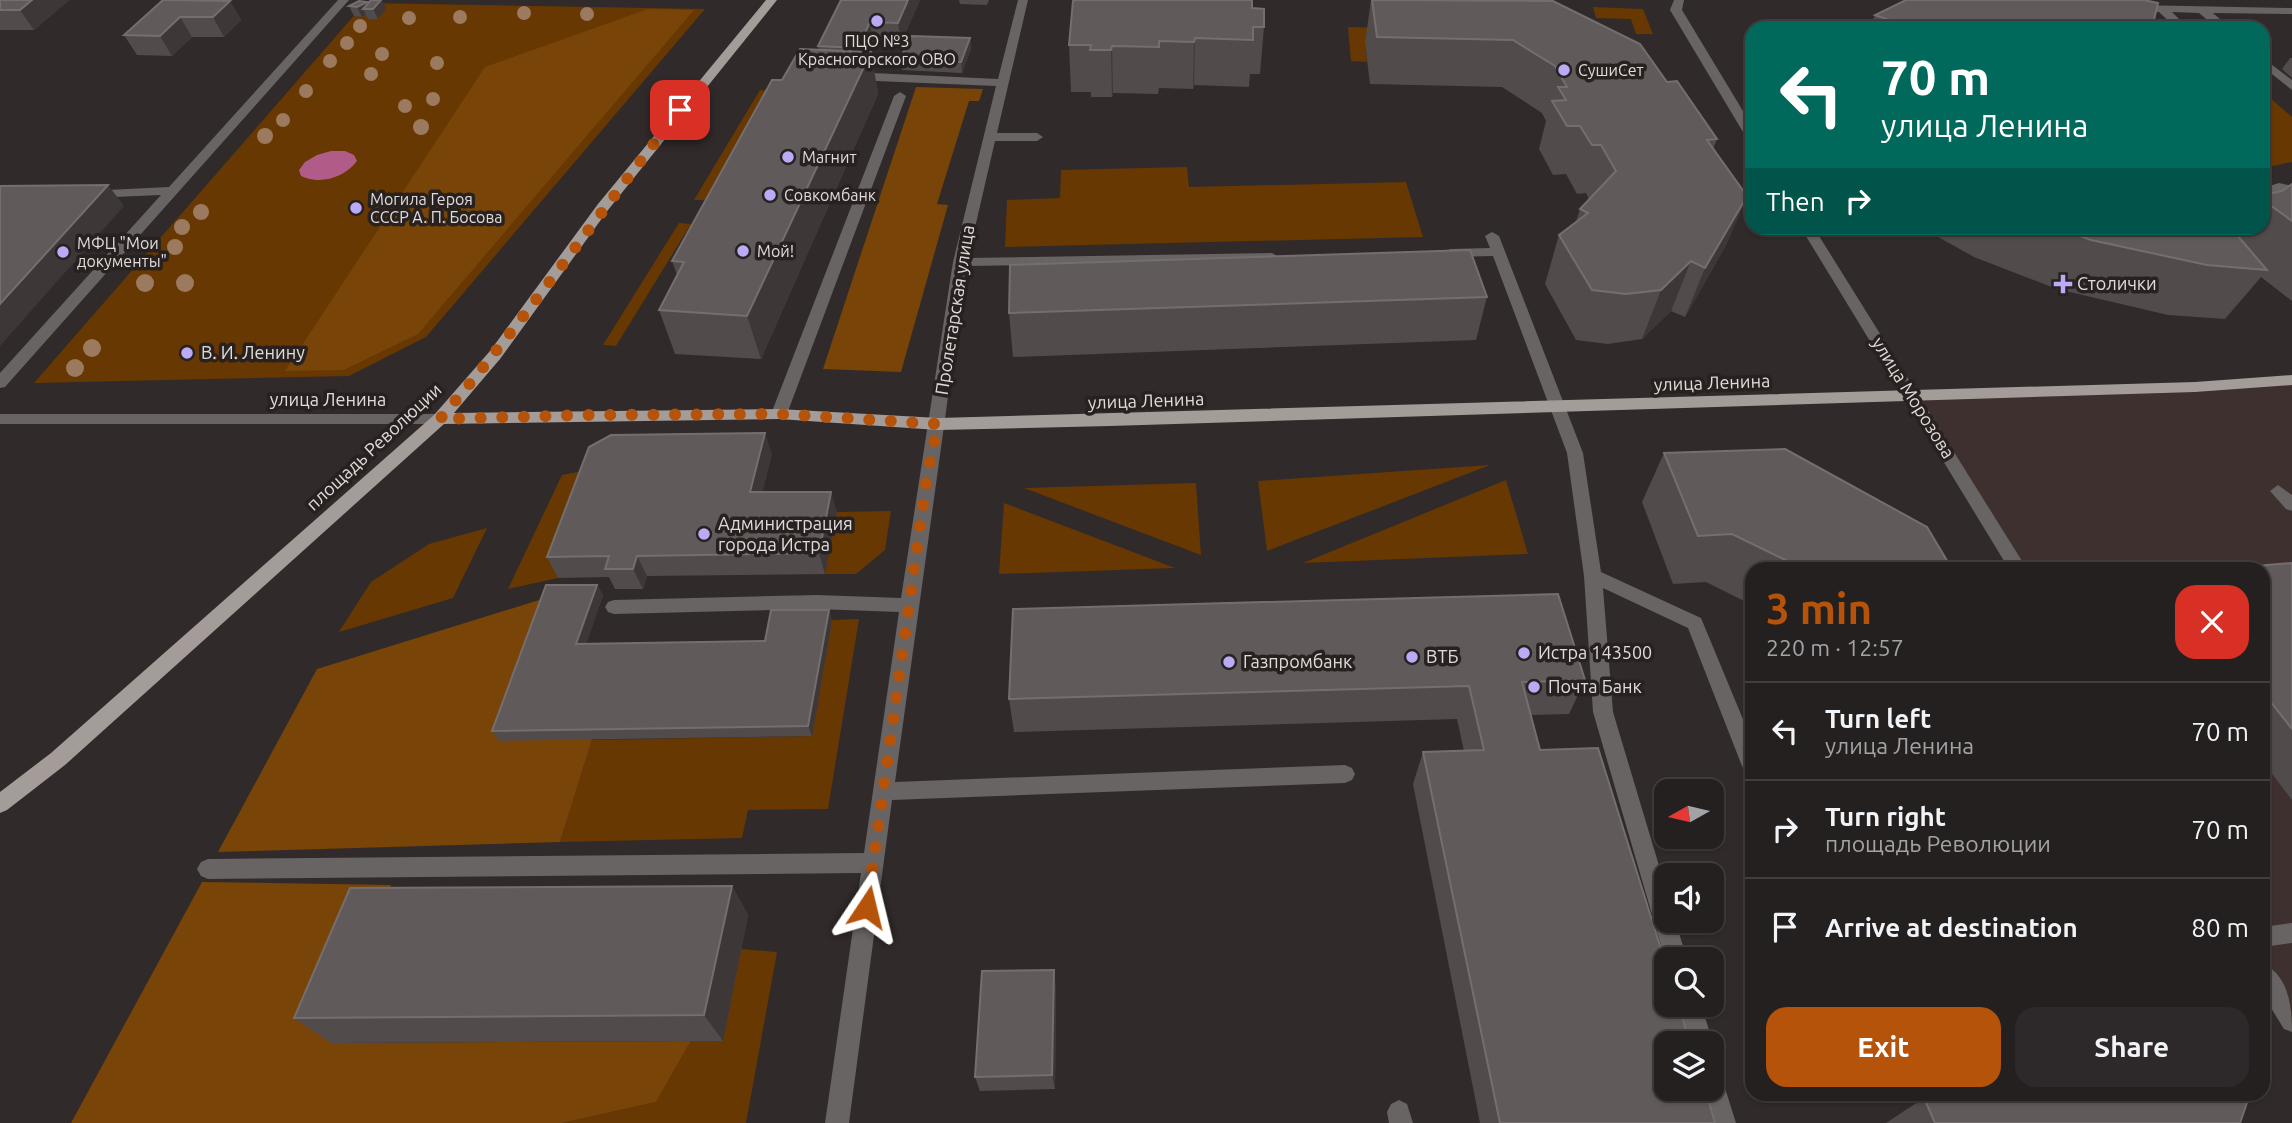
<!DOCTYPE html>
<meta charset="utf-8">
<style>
body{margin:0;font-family:Ubuntu,sans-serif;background:#2d2829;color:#f1f3f6;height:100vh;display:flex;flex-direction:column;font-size:26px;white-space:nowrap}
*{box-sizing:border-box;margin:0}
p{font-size:23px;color:#a3a3a5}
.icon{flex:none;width:38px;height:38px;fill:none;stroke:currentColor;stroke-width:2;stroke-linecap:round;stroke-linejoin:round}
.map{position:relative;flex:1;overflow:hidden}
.panel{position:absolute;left:1745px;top:562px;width:525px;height:539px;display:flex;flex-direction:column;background:#252020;border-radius:21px;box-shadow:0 2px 5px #0004,0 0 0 2px #423e3e}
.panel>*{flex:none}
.guide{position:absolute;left:1745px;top:21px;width:525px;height:214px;border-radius:21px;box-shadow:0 2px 5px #0004,0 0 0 2px #423e3e;background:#00695c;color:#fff;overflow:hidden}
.needle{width:46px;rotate:262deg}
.controls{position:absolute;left:1654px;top:779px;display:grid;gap:14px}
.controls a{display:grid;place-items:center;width:70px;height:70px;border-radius:14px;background:#252020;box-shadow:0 2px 5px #0004,0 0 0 2px #423e3e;font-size:35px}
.pin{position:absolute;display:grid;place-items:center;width:60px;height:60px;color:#fff;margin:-30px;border-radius:14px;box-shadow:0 4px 10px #0006}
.me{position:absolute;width:77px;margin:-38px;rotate:10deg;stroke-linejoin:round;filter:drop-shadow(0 0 5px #0008)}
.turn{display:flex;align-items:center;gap:24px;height:147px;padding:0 21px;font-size:32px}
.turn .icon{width:91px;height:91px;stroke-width:2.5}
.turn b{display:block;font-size:49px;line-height:60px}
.then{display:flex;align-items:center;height:66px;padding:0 21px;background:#0003;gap:14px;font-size:26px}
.round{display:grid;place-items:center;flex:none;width:74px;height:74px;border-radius:21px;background:#2d2829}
.head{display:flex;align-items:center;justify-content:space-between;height:119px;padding:0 21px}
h1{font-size:42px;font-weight:700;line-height:52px;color:#b45309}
.primary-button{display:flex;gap:14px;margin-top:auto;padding:14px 21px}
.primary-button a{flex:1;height:80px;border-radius:21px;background:#b45309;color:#fff;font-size:28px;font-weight:700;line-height:80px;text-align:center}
.primary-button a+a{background:#2d2829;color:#f1f3f6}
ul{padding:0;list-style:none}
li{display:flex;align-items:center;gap:21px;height:98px;padding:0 21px;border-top:2px solid #423e3e}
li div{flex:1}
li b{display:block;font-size:26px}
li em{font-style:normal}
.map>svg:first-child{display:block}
.built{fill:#3e302e}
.green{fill:#673801}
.forest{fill:#784407}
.water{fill:#b15c88}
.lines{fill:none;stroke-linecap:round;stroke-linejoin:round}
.minor{fill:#686463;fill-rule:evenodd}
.major{fill:#a39c99;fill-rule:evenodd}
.tree{fill:#9c7a5f}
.wall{fill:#524b4c}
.shaded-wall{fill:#3e3738}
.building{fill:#615a5b;stroke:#756e6f;stroke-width:2}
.route{stroke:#b45309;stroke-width:12;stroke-dasharray:0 21.6}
.poi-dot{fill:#bbaaf6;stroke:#272120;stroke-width:2.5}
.labels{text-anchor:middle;stroke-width:7;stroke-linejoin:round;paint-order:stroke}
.far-poi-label{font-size:16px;fill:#e0dbda;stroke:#272120;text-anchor:start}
.poi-label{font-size:18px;fill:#e0dbda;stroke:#272120;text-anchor:start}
.street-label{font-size:18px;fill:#e0dbda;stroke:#272120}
</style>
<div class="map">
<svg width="2292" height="1123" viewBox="0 0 2292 1123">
<rect width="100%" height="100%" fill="#312a2a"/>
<polygon class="built" points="2292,380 2292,1021 2263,975 2263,569 2018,569 1913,396"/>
<g class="green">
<polygon points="365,3 705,9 426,337 349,376 34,383"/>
<polygon points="1593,7 1643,9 1653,34 1636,34 1631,19 1596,18"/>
<polygon points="1348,27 1410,29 1365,43 1367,62 1351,61"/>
<polygon points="760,90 772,91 706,200 694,200"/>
<polygon points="2263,92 2292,117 2292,162 2263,168"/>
<polygon points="1187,167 1189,187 1406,182 1423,237 1005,247 1007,200 1060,198 1061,170"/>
<polygon points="679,223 691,224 616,346 603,345"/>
<polygon points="1490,465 1267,551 1258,481"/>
<polygon points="599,468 558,578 508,589 562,475"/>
<polygon points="1506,480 1528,554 1303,563"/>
<polygon points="1196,483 1201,555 1024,488"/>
<polygon points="1004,503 1175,568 999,574"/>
<polygon points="891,511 885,550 856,574 825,574 837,512"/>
<polygon points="487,528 453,598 339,632 371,582 429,544"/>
<polygon points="859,619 828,809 748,810 742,838 560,842 592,740 812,736 832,620"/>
<polygon points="741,949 777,952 746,1123 562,1123 656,1102 691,1041 723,1040"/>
</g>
<g class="forest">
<polygon points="648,9 694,10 418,334 344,370 285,371 485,67"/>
<polygon points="916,87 983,89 979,101 969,101 937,204 948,205 901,372 823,369"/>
<polygon points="552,596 592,740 560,842 218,852 317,669"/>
<polygon points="202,882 391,885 381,917 332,1043 691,1041 656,1102 562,1123 71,1123"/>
</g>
<path class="water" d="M331,151H345L354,155L357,161C344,178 320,185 301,176L299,170L305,162L317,155Z"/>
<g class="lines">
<g class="minor">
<polygon points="338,0 349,0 5,387 0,388 0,373 161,195 91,198 86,197 86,191 169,187"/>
<polygon points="1018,0 1028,0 997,133 1037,133 1043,137 1037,141 995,141 968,258 1272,253 1279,257 1272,261 966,266 895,782 1345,765 1352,768 1355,774 1352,780 1345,783 892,800 849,1123 825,1123 861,873 208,879 201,876 197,869 201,862 208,859 864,853 899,612 817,609 614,614 608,612 605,607 608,602 614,600 817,595 901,598 953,262 996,86 852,80 846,76 852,72 998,79"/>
<polygon points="1674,0 1684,0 1682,10 1752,126 1752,141 1746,137 1670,10"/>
<polygon points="2134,5 2292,8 2292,14 2213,13 2230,28 2217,28 2199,13 2172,12 2188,28 2176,28 2159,12 2130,10 2130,6"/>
<polygon points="2263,58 2292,80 2292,90 2263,67"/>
<polygon points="900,92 906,96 787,414 779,419 773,418 771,414 894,96"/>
<polygon points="2279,183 2292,186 2292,194 2280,191 2263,196 2263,188"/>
<polygon points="1801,228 1814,228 2027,569 2009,569"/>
<polygon points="1492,232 1499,236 1583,453 1601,572 1701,618 1752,741 1752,775 1745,772 1742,766 1688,628 1603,588 1613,712 1666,889 1666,920 1675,920 1687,959 1666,959 1666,962 1665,959 1593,712 1584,576 1567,453 1493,256 1450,257 1443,253 1450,249 1490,248 1485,236"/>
<polygon points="0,414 440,414 448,419 440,424 0,424"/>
<polygon points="2278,485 2292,495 2292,511 2286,509 2270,491"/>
<polygon points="2292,923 2292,943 2263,947 2263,927"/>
<path d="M2263,964C2289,975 2292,1008 2292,1032L2284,1029L2263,995Z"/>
<polygon points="1678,1004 1701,1004 1713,1043 1712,1046 1712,1043 1689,1043"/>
<polygon points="1712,1068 1720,1072 1736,1123 1712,1123 1703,1088 1712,1088"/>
<polygon points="1399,1100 1407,1104 1413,1123 1389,1123 1387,1112 1391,1104"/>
</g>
<polygon class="major" points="766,0 777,0 608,210 500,359 454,413 779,409 938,418 2195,382 2292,375 2292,385 2195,392 1110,426 938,430 779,419 444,424 65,765 7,810 0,813 0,792 51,753 434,415 490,351 598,204"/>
</g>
<g class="tree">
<circle cx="524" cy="13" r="7"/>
<circle cx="587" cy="14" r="7"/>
<circle cx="460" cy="17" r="7"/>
<circle cx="409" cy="18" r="7"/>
<circle cx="360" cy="26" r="7"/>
<circle cx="347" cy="43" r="7"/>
<circle cx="382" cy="54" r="7"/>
<circle cx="330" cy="61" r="7"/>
<circle cx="437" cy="63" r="7"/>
<circle cx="371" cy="74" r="7"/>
<circle cx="306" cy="91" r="7"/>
<circle cx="433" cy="99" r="7"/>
<circle cx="405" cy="106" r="7"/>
<circle cx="283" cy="120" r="7"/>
<circle cx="421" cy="127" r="8"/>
<circle cx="265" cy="136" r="8"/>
<circle cx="201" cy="212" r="8"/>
<circle cx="182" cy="227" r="8"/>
<circle cx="175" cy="247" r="8"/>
<circle cx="145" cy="283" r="9"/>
<circle cx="185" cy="283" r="9"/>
<circle cx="92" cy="348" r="9"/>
<circle cx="75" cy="368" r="9"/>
</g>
<g class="wall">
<polygon points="0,0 69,0 34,30 0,30"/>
<polygon points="920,0 901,43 873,42 868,52 871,52 878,94 761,359 675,354 659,310 677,275 672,261 782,80 819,50 818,46"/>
<polygon points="959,0 989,0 987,5 960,4"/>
<polygon points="1371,0 1512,0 1667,82 1717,139 1713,149 1747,196 1726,245 1685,317 1671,311 1642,339 1608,344 1576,340 1545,284 1559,235 1576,222 1580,209 1589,199 1586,193 1577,194 1566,174 1553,175 1539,149 1546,121 1542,113 1502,87 1370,84 1365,43"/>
<polygon points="230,1 241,20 224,37 192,37 172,56 137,55 124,35"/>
<polygon points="367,2 368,3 386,9 378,19 368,19 366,15 362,17 354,16 349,6"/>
<polygon points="1252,8 1264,27 1260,74 1250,74 1249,87 1194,85 1193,89 1159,88 1158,94 1113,93 1112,97 1091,97 1091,92 1071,92 1069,45"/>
<polygon points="1875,15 2152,28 1860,28 1869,28"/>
<polygon points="970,38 971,49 962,73 902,70 900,59"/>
<polygon points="2290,58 2292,58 2292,78 2282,69"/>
<polygon points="2292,184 2292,301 2261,277 2225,319 2168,315 2057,289 1974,257 1922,228 2231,228 2233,229 2234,228 2263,228 2263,195 2282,191"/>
<polygon points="1487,297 1476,340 1013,357 1009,313"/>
<polygon points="1664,453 1952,569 1752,569 1752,605 1706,582 1673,584 1642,502"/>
<polygon points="772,454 762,492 837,512 825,574 647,576 643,589 615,589 609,577 558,578 547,557"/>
<polygon points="2292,563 2292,800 2263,762 2263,569"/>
<polygon points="597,585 603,595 586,644 765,641 832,620 812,736 499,741 492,731"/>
<polygon points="1585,680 1569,714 1530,715 1540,750 1715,1123 1480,1123 1413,784 1423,752 1464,751 1457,719 1014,732 1009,699"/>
<polygon points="732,886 748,915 723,1041 331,1043 294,1018"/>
<polygon points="1056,985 1055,1089 980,1091 975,1077"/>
<polygon points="1950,1094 2250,1094 2240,1123 1886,1123 1924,1098 1949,1096"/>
</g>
<g class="shaded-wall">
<polygon points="32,0 69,0 34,30 20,10"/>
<polygon points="381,0 382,0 386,9 378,19 373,9"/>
<polygon points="908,0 920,0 901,43 898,23"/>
<polygon points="230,1 241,20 224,37 213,17"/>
<polygon points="367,2 370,9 363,9 366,15 362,17 357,7"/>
<polygon points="180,17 192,37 172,56 160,36"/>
<polygon points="870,22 873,42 861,68 858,48"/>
<polygon points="970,38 971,49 962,73 961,62"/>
<polygon points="1195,38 1194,85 1193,89 1194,42"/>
<polygon points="1112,46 1113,93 1112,97 1111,50"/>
<polygon points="871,52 878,94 761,359 747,316"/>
<polygon points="108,185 124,206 0,346 0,304"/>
<polygon points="1747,196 1726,245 1685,317 1705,268"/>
<polygon points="1691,261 1671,311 1642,339 1661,290"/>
<polygon points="765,433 772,454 757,513 750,492"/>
<polygon points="831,492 837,512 825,574 819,553"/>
<polygon points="637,556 647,576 643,589 633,569"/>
<polygon points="597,585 603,595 583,654 576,644"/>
<polygon points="829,610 832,620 812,736 808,726"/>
<polygon points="732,886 748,915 723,1041 704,1015"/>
<polygon points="1054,970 1056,985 1055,1089 1052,1075"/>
</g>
<g class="building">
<polygon points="0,0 32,0 20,10 0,10"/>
<polygon points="163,0 168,0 230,1 213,17 180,17 160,36 124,35"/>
<polygon points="371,0 381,0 373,9 363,9"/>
<polygon points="841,0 908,0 898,23 870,22 858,48 818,46"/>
<polygon points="1077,0 1252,0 1252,8 1264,9 1264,27 1253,27 1253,40 1195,38 1194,42 1159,41 1159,47 1112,46 1111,50 1090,50 1091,45 1069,45 1073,1"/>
<polygon points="1372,0 1553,1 1640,44 1667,82 1677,81 1717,139 1707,140 1747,196 1705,268 1691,261 1661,290 1626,294 1592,290 1559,235 1588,213 1580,209 1616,171 1601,145 1592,145 1580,126 1567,126 1552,101 1566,100 1558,87 1567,87 1555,66 1513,40 1377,37"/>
<polygon points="1906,0 2144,0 2158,3 2152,28 1911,28 1875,15"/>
<polygon points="359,1 367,2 357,7 349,6"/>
<polygon points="911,36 970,38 961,62 900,59"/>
<polygon points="800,49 871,52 747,316 659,310 684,262 672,261 772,80 782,80"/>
<polygon points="2292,184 2292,221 2263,200 2263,195 2282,191"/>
<polygon points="108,185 0,304 0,186"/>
<polygon points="2058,228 2231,228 2267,270 2207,265 2091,240"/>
<polygon points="1470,250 1487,297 1009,313 1010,265"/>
<polygon points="765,433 750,492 831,492 819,553 637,556 633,569 605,569 609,556 547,557 589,447 611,435"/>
<polygon points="1785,449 1927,527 1952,569 1804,569 1732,534 1698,536 1664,453"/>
<polygon points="2292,563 2292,729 2263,692 2263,569 2219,569"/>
<polygon points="546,585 597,585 576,644 765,641 771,610 829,610 808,726 492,731"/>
<polygon points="1558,594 1585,680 1522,682 1540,750 1598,748 1666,965 1666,1004 1678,1004 1690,1043 1666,1043 1666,1088 1705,1088 1715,1123 1500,1123 1423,752 1484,750 1469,686 1009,699 1013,609"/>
<polygon points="732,886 704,1015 294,1018 350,888"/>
<polygon points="1054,970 1052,1075 975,1077 982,971"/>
<polygon points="1967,1094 2250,1094 2240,1123 1935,1123 1924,1098"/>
</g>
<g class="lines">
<path class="route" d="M680,110C599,213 525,320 440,419L587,415L779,414L938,424L927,476L867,907"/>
</g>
<g class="poi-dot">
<circle cx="877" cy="21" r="7"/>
<circle cx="1564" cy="70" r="7"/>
<circle cx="788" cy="157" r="7"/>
<circle cx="770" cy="195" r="7"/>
<circle cx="356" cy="208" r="7"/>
<circle cx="743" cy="251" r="7"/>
<circle cx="63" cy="252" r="7"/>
<path d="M2059.5 273.5h7v7h7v7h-7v7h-7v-7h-7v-7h7z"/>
<circle cx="187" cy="353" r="7"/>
<circle cx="704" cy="534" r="7"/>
<circle cx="1524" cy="653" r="7"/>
<circle cx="1412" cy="657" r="7"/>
<circle cx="1229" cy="662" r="7"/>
<circle cx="1534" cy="687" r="7"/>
</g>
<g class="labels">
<g class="far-poi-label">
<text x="877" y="47" text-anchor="middle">ПЦО №3<tspan x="877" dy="18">Красногорского ОВО</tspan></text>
<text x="1578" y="76">СушиСет</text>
<text x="802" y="163">Магнит</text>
<text x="784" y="201">Совкомбанк</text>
<text x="370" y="205">Могила Героя<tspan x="370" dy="18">СССР А. П. Босова</tspan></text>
<text x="77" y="249">МФЦ "Мои<tspan x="77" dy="18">документы"</tspan></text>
<text x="757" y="257">Мой!</text>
</g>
<g class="poi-label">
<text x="2077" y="290">Столички</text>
<text x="201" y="359">В. И. Ленину</text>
<text x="718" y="530">Администрация<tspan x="718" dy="21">города Истра</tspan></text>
<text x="1538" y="659">Истра 143500</text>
<text x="1426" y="663">ВТБ</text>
<text x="1243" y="668">Газпромбанк</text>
<text x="1548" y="693">Почта Банк</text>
</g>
<g class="street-label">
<text transform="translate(955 310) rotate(-81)" y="6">Пролетарская улица</text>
<text transform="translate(1712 383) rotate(-2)" y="6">улица Ленина</text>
<text transform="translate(1913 398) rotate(58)" y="6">улица Морозова</text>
<text x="328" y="406">улица Ленина</text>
<text transform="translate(1146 401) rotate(-2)" y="6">улица Ленина</text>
<text transform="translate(374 447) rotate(-43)" y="6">площадь Революции</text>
</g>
</g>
</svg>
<div class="controls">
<a><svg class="needle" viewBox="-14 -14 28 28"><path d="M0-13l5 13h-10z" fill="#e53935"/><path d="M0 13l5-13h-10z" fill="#a3a3a5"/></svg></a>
<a><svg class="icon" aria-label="sound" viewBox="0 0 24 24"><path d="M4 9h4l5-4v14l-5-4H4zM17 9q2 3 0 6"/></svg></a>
<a><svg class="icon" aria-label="search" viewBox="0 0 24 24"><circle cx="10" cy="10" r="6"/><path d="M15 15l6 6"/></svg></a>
<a><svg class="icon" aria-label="layers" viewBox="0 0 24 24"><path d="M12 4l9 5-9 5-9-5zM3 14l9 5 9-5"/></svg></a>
</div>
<div class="pin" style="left:680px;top:110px;background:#d93025"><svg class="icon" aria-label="arrive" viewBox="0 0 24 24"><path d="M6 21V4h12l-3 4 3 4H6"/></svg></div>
<svg class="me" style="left:867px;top:907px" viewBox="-20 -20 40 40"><path d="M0-17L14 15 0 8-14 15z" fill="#b45309" stroke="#fff" stroke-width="4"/></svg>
<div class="guide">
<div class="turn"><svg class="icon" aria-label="left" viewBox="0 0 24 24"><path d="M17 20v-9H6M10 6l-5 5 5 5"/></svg><div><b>70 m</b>улица Ленина</div></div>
<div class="then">Then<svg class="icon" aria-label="right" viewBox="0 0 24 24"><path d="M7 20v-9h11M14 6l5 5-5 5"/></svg></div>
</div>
<section class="panel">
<div class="head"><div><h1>3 min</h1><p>220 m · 12:57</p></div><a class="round" style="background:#d93025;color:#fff"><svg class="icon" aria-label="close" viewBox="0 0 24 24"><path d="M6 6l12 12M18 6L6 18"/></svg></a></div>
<ul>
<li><svg class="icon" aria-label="left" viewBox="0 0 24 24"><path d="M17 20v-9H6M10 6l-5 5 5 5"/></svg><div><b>Turn left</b><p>улица Ленина</p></div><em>70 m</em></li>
<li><svg class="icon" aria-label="right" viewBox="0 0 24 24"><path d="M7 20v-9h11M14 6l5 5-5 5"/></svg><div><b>Turn right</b><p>площадь Революции</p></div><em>70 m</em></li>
<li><svg class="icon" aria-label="arrive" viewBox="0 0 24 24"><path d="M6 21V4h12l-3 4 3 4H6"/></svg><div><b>Arrive at destination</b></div><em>80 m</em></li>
</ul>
<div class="primary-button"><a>Exit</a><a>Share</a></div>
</section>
</div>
